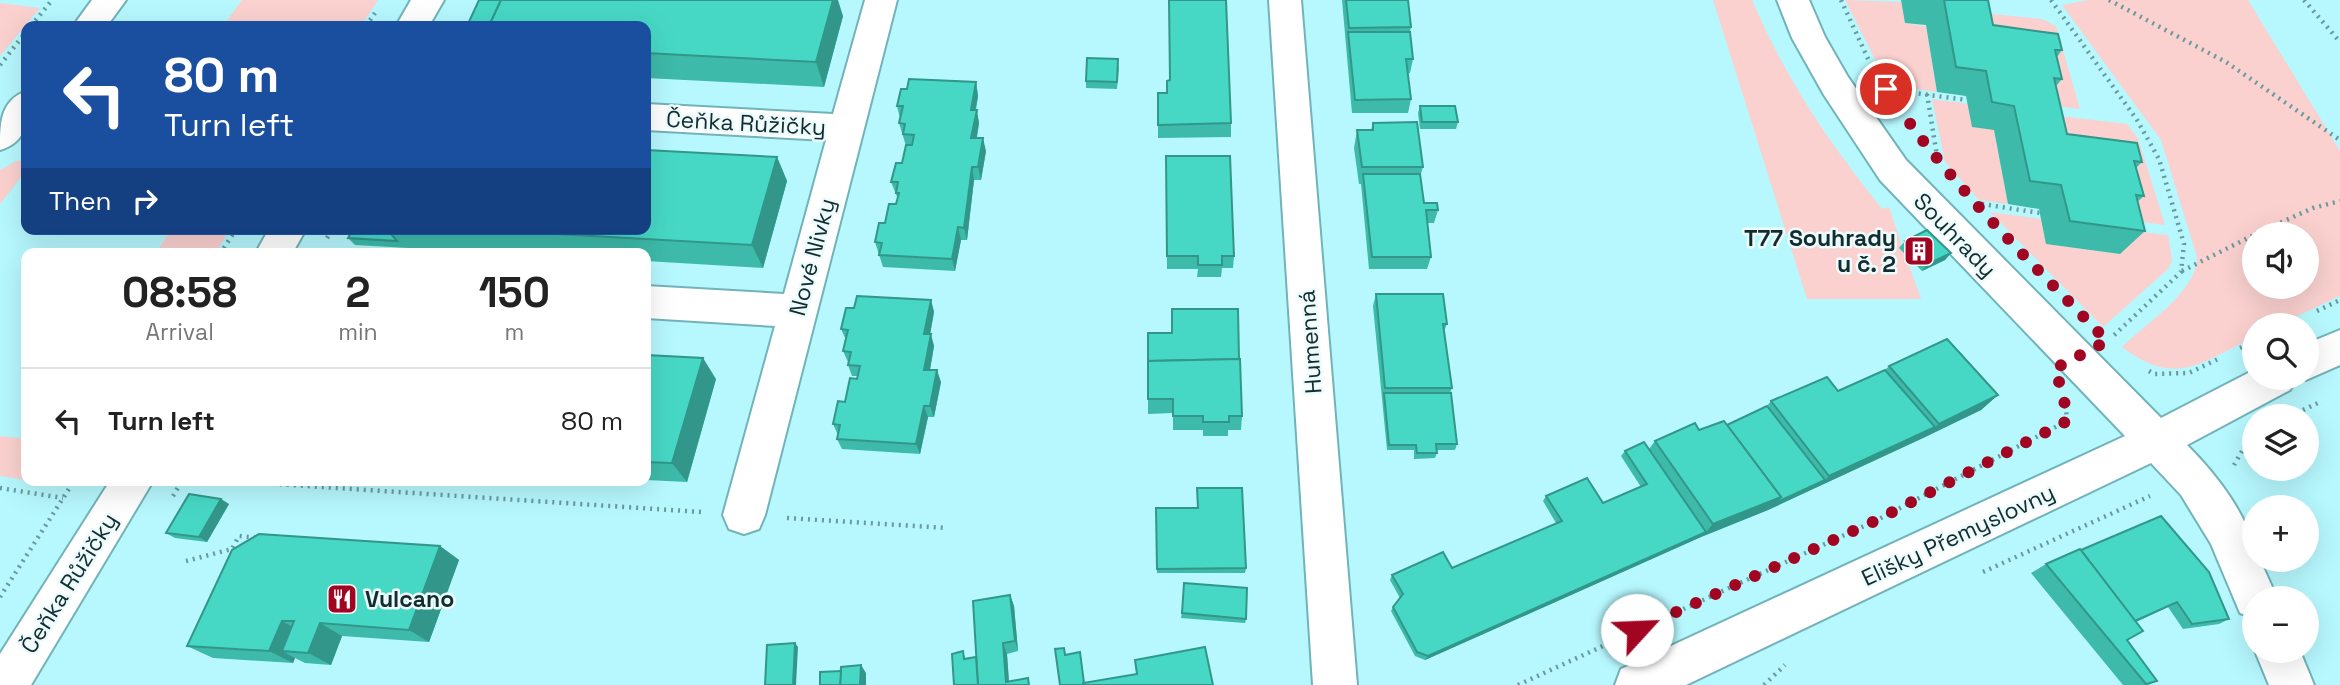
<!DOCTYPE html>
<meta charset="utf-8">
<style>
body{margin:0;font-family:"Space Grotesk",sans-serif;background:#f2f2f2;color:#222;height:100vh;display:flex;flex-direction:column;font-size:26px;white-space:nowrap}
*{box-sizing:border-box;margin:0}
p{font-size:23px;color:#767676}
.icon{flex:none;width:38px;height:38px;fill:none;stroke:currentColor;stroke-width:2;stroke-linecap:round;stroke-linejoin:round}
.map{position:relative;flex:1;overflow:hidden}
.panel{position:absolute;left:21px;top:248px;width:630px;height:238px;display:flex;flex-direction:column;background:#fff;border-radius:14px;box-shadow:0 7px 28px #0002}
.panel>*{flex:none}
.guide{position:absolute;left:21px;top:21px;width:630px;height:214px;border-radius:14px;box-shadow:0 7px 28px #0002;background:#1a4fa0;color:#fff;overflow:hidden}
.fabs{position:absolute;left:2242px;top:222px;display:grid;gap:14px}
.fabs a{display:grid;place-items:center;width:77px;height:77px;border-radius:50%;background:#fff;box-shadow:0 7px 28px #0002;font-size:35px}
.pin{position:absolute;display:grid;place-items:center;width:60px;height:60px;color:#fff;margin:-30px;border:4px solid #fff;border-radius:50%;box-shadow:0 2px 7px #0007}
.me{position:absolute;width:77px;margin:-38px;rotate:65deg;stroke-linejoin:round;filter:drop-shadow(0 0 5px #0008)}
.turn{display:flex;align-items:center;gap:24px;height:147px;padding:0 28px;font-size:32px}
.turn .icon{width:91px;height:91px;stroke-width:2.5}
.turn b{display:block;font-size:49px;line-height:60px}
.then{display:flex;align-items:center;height:66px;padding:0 28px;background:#0003;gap:14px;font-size:26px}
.eta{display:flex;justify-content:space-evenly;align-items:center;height:119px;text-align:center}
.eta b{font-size:42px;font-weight:700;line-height:49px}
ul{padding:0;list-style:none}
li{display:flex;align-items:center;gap:21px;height:105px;padding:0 28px;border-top:2px solid #e0e0e0}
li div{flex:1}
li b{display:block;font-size:26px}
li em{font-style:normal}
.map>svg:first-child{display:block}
.green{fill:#fad1cf;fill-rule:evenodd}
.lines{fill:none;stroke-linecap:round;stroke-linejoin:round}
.minor-casing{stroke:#72b3b9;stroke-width:4}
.path{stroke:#69999d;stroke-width:4.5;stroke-dasharray:2 5;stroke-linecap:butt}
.minor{fill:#fff;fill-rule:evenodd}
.wall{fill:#3dbaa9}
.shaded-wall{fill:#32978a}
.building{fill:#47d8c5;stroke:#32978a;stroke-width:2}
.route{stroke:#a20521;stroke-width:12;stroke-dasharray:0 21.6}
.labels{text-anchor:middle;stroke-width:5;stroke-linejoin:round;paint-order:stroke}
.street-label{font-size:23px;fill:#122d30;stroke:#eefbfc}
.poi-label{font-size:23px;font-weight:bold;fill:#122d30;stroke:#eefbfc;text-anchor:end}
</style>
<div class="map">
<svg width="2340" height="685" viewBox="0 0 2340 685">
<rect width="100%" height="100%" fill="#b6f8fe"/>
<g class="green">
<polygon points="242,0 378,0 361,26 223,26"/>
<path d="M1713,0H1752C1787,81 1827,140 1882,209L1889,207L1902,246L1900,248L1905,254L1921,299H1807Z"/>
<polygon points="1845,0 1902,2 1905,23 1926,26 1937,92 1888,85"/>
<path d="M2089,0H2248L2340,151V296L2278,325L2254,326V337C2200,363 2176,388 2122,347C2146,323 2197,292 2197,257L2161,140L2062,5ZM2254,234H2306V287H2254Z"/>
<polygon points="0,3 40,8 0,56"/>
<polygon points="1966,11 2042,19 2056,26 2080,109 2041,104"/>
<polygon points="1932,99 1968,104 1994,130 2008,204 1979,200 1945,162"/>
<polygon points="2035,113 2127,124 2138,138 2165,225 2119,219"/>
<polygon points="26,160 26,171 0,204 0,170 16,161"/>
<polygon points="1990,212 2041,219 2047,244 2119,254 2113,229 2168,235 2172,260 2169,268 2103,327"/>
<polygon points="172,229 230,229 215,254 155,254"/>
<polygon points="0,436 26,439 26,480 0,476"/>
</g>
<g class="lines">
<g class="minor-casing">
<g id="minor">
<polygon points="92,0 126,0 107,26 73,26"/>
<polygon points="411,0 444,0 429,26 396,26"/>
<polygon points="865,0 897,0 765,515 759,529 744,534 729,529 723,515 775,326 646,318 646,286 784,294 826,140 646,130 646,104 833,114"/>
<polygon points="1269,0 1301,0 1357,685 1313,685"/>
<path d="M1777,0H1809L1825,37L1848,77L1906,160L2161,418L2254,370V378H2296L2290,390L2187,445C2214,472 2254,520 2254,560H2260L2277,598H2254V618L2240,613L2211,544L2181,495L2151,463L1686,685H1615L1621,669L2125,436L1880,180L1824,95L1792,38Z"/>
<path d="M26,91C27,118 30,141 0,150C0,123 0,101 26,91Z"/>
<polygon points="269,229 306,229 292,254 255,254"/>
<polygon points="2340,330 2340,365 2306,380 2301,378 2306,378 2306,344"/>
<polygon points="110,481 153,481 31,685 0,685 0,654"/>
<polygon points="2255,651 2300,651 2314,685 2269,685"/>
</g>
</g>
<g class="path">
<polyline points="1841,0 1870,63"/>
<polyline points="2051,0 2137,120 2159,159 2184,244 2181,272 2111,338"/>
<polyline points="2109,0 2226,62 2340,140"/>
<polyline points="2304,0 2340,42"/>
<polyline points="31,26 52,0"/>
<polyline points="366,26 375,13"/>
<polyline points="0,65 26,32"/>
<polyline points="1884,89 1967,100"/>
<polyline points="1927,94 1937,156"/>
<polyline points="1982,204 2040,213"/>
<polyline points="2255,234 2313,208 2340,201"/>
<polyline points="327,238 333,229"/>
<polyline points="220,254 236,229"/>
<polyline points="2182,271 2254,235"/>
<polyline points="2317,311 2340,300"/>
<polyline points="2240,348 2254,342"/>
<polyline points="2149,371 2154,374 2189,373 2220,358"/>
<polyline points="2303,410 2320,402"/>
<polyline points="2234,465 2249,439"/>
<polyline points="231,481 701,512"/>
<polyline points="0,488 63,498"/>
<polyline points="173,496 182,481"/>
<polyline points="787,518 947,528"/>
<polyline points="186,561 232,549 239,536 257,538"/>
<polyline points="1983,572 2150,496"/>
<polyline points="0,597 74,481"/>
<polyline points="1518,685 1875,521 2067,421 2066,408"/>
<polyline points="1764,685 1785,665"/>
</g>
<use href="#minor" class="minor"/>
</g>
<g class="wall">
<polygon points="1342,0 1408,0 1411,27 1410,32 1413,59 1410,73 1408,73 1411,99 1408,113 1352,113"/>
<polygon points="1901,0 1988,0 1993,25 2062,50 2057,57 2062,79 2056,86 2067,134 2142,162 2136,168 2144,196 2137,202 2145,231 2120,254 2046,244 2039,209 2008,204 1994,130 1972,127 1966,96 1937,92 1926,25 1905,23"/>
<polygon points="843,16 824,87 646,78 646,26"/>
<polygon points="1119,66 1117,89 1086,88 1086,81"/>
<polygon points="976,82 978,96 976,110 979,123 977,138 986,151 981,180 974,180 967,240 961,240 955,271 883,267 875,242 896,204 898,199 891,182 902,163 906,146 899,123 900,118 897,106 907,89"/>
<polygon points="1158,93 1231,123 1231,137 1158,138"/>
<polygon points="1420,106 1458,122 1456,129 1420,129 1418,113"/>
<polygon points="1373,123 1423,167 1420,177 1424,203 1438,210 1434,223 1427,223 1431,257 1427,269 1369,269 1361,184 1359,184 1354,148 1357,130 1371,130"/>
<polygon points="1166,156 1234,256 1233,268 1222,268 1221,277 1197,277 1198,269 1167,269"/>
<polygon points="777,157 787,181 763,268 646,261 646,254 514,254 355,245 348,238 353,229 646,229"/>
<polygon points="1905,241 1951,253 1945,260 1922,271 1899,248"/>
<polygon points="1376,294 1447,324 1444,331 1452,388 1450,393 1457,444 1455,450 1437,450 1437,453 1435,458 1414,459 1414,450 1387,450 1373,306"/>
<polygon points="931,300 934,312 930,334 934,346 930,370 941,382 934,417 928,417 920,454 842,449 837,439 838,435 833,424 858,376 852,376 848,365 848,362 843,351 846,340 841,329"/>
<polygon points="646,355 716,379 687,482 646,480"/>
<polygon points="1239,359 1242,416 1241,430 1228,430 1228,436 1203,436 1203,430 1173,430 1173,413 1148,414 1148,399"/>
<polygon points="1889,366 1998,395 1981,410 1923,438 1768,510 1701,537 1425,660 1415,656 1391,611 1393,607 1400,598 1390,580 1392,575 1452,568 1556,523 1543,501 1546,496 1603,503 1641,487 1621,456 1625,451 1649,449 1655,441 1699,430 1727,425 1767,406 1771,401 1838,391 1885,370"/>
<polygon points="229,504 207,542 175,538 166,533"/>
<polygon points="1156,508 1246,568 1245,573 1157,573"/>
<polygon points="440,546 459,560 429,642 342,636 331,665 305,663 295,658 293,663 213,658 187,646"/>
<polygon points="2081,550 2229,619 2219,624 2183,629 2168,607 2136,622 2127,640 2157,681 2148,685 2123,685 2031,573 2046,564"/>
<polygon points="1010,595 1014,606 1018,651 1007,654 1009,681 954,685 965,655 965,659 976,657"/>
<polygon points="1182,613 1246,619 1245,623 1181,618"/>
</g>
<g class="shaded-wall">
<polygon points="833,0 838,0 843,16 824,87 816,62"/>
<polygon points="976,82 978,96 973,123 971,110"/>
<polygon points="977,110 979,123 974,151 971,138"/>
<polygon points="983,138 986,151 981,180 978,167"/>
<polygon points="777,157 787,181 763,268 752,245"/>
<polygon points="972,167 974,180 967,240 964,228"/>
<polygon points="958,227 961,240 955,271 952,259"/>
<polygon points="1951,253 1945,260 1922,271 1928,264"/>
<polygon points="931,300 934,312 928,346 924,334"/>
<polygon points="931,334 934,346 928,381 924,370"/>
<polygon points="703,358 716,379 687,482 672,463"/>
<polygon points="937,370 941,382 934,417 930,406"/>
<polygon points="1998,395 1981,410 1923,438 1768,510 1773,504 1825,480 1829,476 1935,427 1939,424"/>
<polygon points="924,406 928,417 920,454 916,444"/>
<polygon points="1781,497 1768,510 1701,537 1425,660 1428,656 1706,532 1713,524"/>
<polygon points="221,499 229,504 207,542 199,537"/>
<polygon points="440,546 459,560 429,642 409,630"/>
<polygon points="1010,595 1014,606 1018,651 1015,641"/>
<polygon points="282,621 305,634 282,651 295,658 293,663 269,651"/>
<polygon points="320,623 342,636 331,665 308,653"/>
<polygon points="795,643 798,647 796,685 793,685"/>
<polygon points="1003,643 1007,654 1009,685 1006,682"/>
<polygon points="861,665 866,673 866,685 860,685"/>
</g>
<g class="building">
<polygon points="479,0 501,0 489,26 467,26"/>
<polygon points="501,0 833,0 816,62 646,53 646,26 489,26"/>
<polygon points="1169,0 1226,0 1231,123 1158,125 1158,93 1167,93 1167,81 1170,80"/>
<polygon points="1346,0 1408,0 1411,27 1349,28"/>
<polygon points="1944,0 1988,0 1993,25 2058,34 2062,50 2055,50 2062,79 2054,78 2067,134 2137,143 2142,162 2134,161 2144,196 2136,195 2145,231 2070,221 2061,185 2030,181 2014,106 1992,102 1986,71 1956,67"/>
<polygon points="1348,32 1410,32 1413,59 1406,59 1411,99 1355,100"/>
<polygon points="1087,58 1118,59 1117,82 1086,81"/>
<polygon points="909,79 976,82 971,110 977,110 971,138 983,138 978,167 972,167 964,228 958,227 952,259 879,255 882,243 875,242 879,223 885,223 889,204 896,204 899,193 896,193 898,182 891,182 896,163 902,163 906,145 912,145 914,135 903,134 905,124 899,123 903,106 897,106 901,89 907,89"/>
<polygon points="1420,106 1455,106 1458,122 1422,122"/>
<polygon points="1417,122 1423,167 1362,167 1357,130 1373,130 1373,123"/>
<polygon points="646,150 777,157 752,245 468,229 646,229"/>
<polygon points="1166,156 1230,156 1234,256 1222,256 1222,265 1198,265 1198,256 1167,256"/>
<polygon points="1363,174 1420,174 1424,203 1437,203 1438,210 1426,210 1431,257 1372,257"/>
<polygon points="353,229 387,229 397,241 348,238"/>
<polygon points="1927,230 1951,253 1928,264 1905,241"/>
<polygon points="1376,294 1443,294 1447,324 1443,324 1452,388 1385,388"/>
<polygon points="857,296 931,300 924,334 931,334 924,370 937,370 930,406 924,406 916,444 837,439 840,425 833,424 838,401 845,402 850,378 857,379 860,366 848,365 851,352 843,351 848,330 841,329 846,308 854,308"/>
<polygon points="1172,309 1238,309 1239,359 1148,361 1148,333 1172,333"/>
<polygon points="1947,339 1998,395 1939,424 1889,366"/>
<polygon points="646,355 703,358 672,463 646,462"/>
<polygon points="1240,359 1242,416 1229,416 1229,422 1203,422 1203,416 1173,416 1173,399 1148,399 1148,361"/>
<polygon points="1885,370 1935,427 1829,476 1771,401 1827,377 1838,391"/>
<polygon points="1384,393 1451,393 1457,444 1436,444 1437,453 1417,453 1416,445 1389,445"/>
<polygon points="1767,406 1825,480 1773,504 1781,497 1727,425"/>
<polygon points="1724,421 1781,497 1713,524 1655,441 1695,423 1699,430"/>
<polygon points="1644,442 1706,532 1428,656 1417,652 1393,607 1403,594 1392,575 1443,552 1452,568 1562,521 1546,496 1587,478 1603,503 1647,484 1625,451"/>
<polygon points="1197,488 1242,488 1246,568 1157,569 1156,508 1198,508"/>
<polygon points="189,494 221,499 199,537 166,533"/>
<polygon points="2161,516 2209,572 2229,619 2192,624 2177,602 2135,621 2081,550"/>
<polygon points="259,534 440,546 409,630 320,623 308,653 282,651 294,621 282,621 269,651 187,646 232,550"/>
<polygon points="2080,549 2143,631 2127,640 2157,681 2146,684 2046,564"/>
<polygon points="1184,583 1247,588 1246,619 1182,613"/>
<polygon points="1010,595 1015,641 1003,643 1006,682 1028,678 1029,685 978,685 973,601"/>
<polygon points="795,643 793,685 765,685 767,645"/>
<polygon points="1205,647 1213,685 1083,685 1083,683 1137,674 1135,660"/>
<polygon points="1064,648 1065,655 1080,652 1084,683 1083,683 1083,685 1060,685 1055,649"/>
<polygon points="963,651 964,659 976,657 978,685 954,685 952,654"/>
<polygon points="861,665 860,685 840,685 841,667"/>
<polygon points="841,671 840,685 820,685 820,672"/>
</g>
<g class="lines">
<path class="route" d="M1637,630L1875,521L2067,421L2063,392L2054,369L2107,341C2030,261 1947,182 1886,89"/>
</g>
<defs>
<g id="building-square" transform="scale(1.575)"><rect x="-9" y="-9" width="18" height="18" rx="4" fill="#a20521" stroke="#eefbfc"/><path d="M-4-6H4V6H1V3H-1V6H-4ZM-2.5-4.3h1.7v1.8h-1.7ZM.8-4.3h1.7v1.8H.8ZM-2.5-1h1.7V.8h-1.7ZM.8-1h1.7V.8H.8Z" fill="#fff"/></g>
<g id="restaurant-square" transform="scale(1.575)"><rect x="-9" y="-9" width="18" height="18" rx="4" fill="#a20521" stroke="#eefbfc"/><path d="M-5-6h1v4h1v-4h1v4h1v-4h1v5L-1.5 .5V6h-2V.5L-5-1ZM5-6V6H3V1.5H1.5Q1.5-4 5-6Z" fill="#fff"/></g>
</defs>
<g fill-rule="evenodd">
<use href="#building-square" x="1919" y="251"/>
<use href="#restaurant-square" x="342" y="599"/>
</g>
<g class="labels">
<g class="street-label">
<text transform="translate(746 123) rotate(3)" y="8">Čeňka Růžičky</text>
<text transform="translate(1955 235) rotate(46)" y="8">Souhrady</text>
<text transform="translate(812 257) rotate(-75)" y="8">Nové Nivky</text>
<text transform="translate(1310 342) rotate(-94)" y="8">Humenná</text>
<text transform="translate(1958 535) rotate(-25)" y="8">Elišky Přemyslovny</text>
<text transform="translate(69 583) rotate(-58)" y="8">Čeňka Růžičky</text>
</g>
<g class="poi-label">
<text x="1896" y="246">T77 Souhrady<tspan x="1896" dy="26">u č. 2</tspan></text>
<text x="365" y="607" text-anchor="start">Vulcano</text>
</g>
</g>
</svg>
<div class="fabs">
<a><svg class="icon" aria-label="sound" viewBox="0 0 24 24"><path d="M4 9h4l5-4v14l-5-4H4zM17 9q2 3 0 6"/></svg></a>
<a><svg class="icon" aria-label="search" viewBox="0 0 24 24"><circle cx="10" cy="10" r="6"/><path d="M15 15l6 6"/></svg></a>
<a><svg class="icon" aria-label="layers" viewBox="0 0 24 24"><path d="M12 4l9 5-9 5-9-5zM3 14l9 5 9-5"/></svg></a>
<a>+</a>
<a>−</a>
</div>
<div class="pin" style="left:1886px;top:89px;background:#d93025"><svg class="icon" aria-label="arrive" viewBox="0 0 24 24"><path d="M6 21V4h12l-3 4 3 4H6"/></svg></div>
<svg class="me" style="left:1637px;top:630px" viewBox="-20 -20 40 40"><circle r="19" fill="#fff"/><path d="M0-13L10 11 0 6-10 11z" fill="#a20521"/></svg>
<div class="guide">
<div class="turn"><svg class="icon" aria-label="left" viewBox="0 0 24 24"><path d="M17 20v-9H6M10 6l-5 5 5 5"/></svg><div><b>80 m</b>Turn left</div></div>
<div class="then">Then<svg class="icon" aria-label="right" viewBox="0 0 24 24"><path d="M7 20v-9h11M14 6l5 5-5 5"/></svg></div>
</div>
<section class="panel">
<div class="eta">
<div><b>08:58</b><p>Arrival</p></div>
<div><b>2</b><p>min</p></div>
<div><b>150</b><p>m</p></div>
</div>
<ul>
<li><svg class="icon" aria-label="left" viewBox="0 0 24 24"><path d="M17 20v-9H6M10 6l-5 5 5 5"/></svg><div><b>Turn left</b></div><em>80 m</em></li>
</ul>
</section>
</div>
